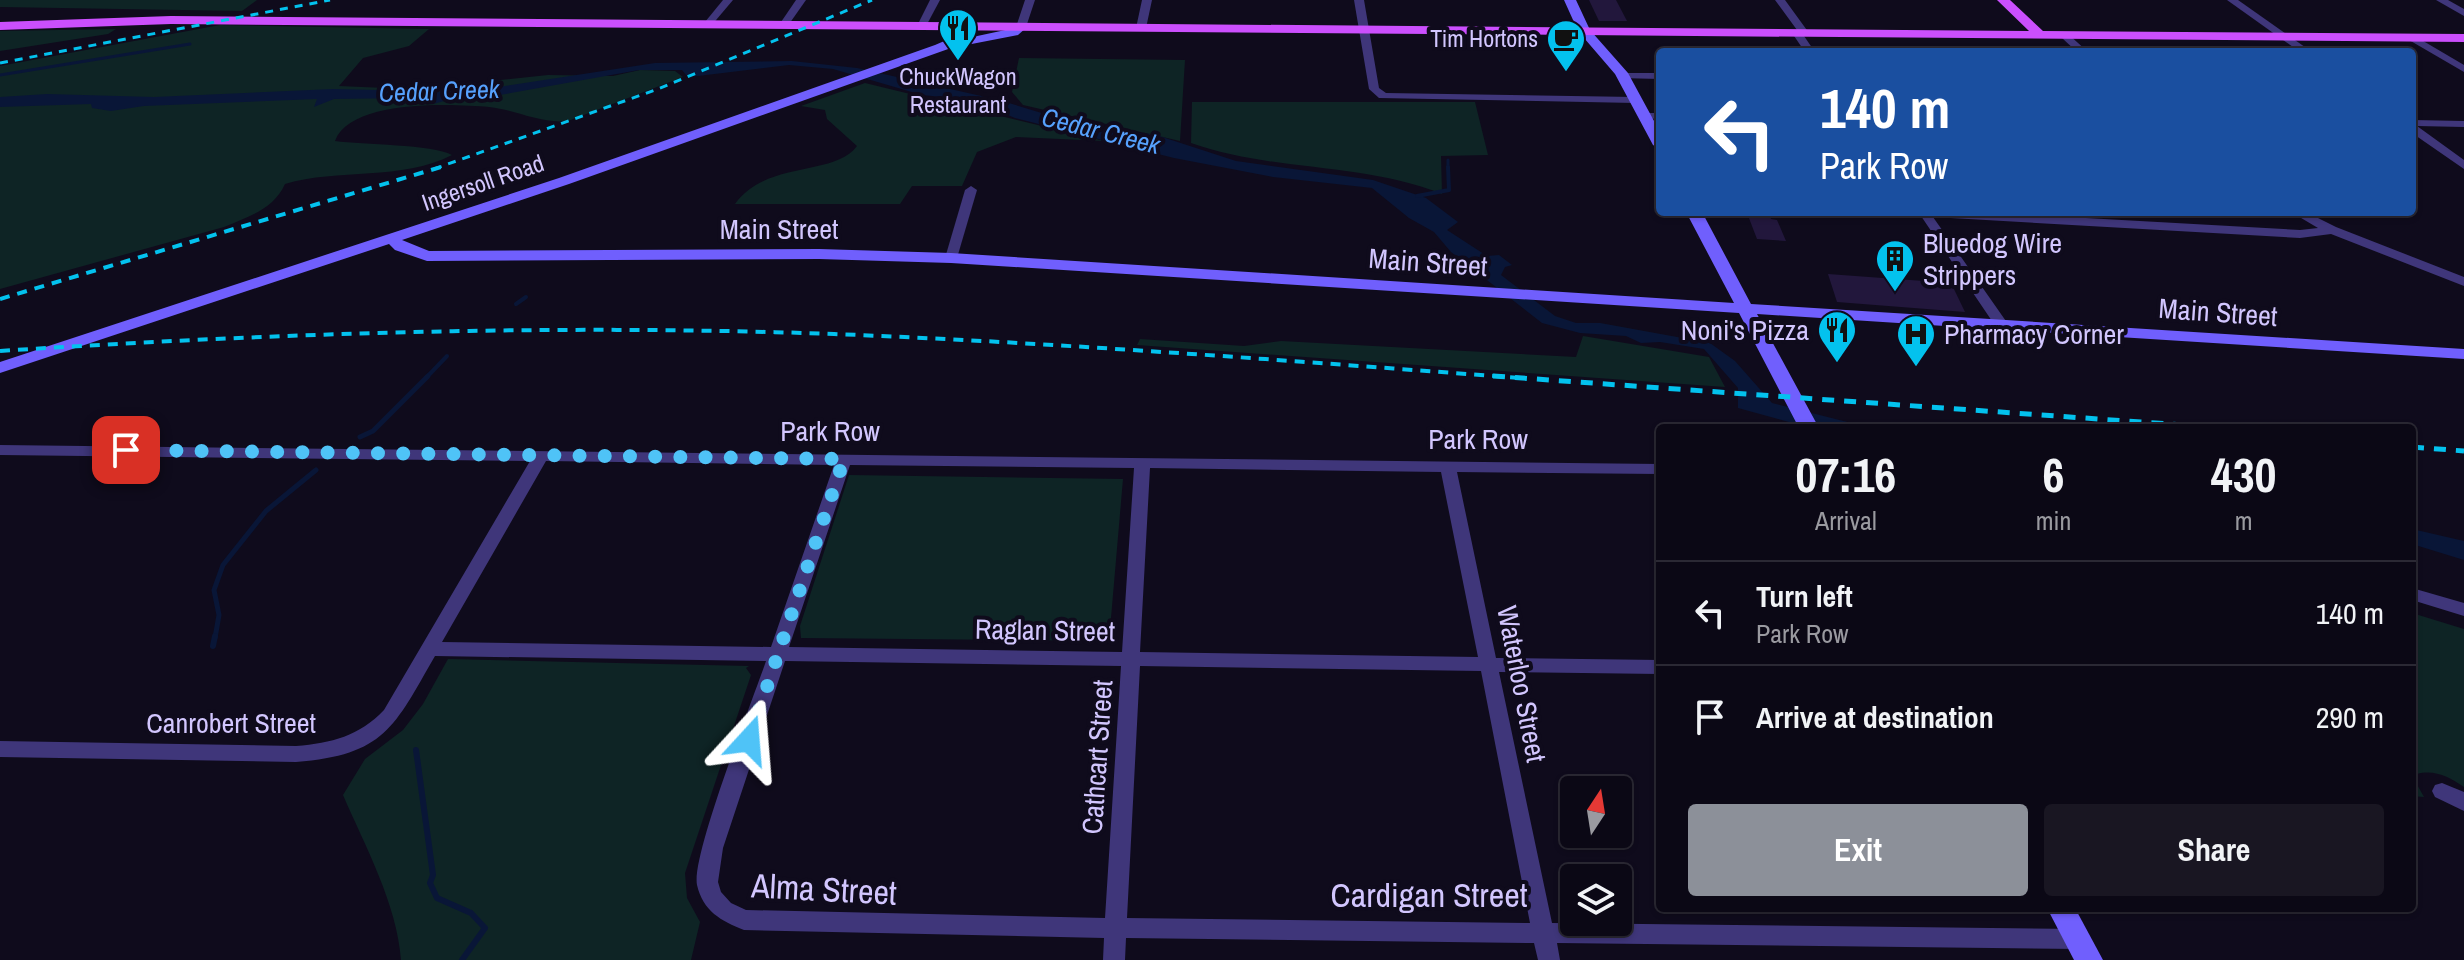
<!DOCTYPE html>
<style>
body{margin:0;font-family:"Archivo Narrow",sans-serif;background:#191622;color:#f1f3f6;height:100vh;display:flex;flex-direction:column;font-size:30px;white-space:nowrap}
*{box-sizing:border-box;margin:0}
p{font-size:26px;color:#9a9aa0}
.icon{flex:none;width:44px;height:44px;fill:none;stroke:currentColor;stroke-width:2;stroke-linecap:round;stroke-linejoin:round}
.map{position:relative;flex:1;overflow:hidden}
.panel{position:absolute;left:1656px;top:424px;width:760px;height:488px;display:flex;flex-direction:column;background:#0b0815;border-radius:8px;box-shadow:0 2px 6px #0004,0 0 0 2px #2b2934}
.panel>*{flex:none}
.banner{position:absolute;left:1656px;top:48px;width:760px;height:168px;border-radius:8px;box-shadow:0 2px 6px #0004,0 0 0 2px #2b2934;background:#1a4fa0;color:#fff;overflow:hidden}
.needle{width:52px;rotate:12deg}
.tools{position:absolute;left:1560px;top:776px;display:grid;gap:16px}
.tools a{display:grid;place-items:center;width:72px;height:72px;border-radius:8px;background:#0b0815;box-shadow:0 2px 6px #0004,0 0 0 2px #2b2934;font-size:40px}
.pin{position:absolute;display:grid;place-items:center;width:68px;height:68px;color:#fff;margin:-34px;border-radius:16px;box-shadow:0 4px 12px #0006}
.me{position:absolute;width:88px;margin:-44px;rotate:19deg;stroke-linejoin:round;filter:drop-shadow(0 0 6px #0008)}
.turn{display:flex;align-items:center;gap:28px;height:168px;padding:0 32px;font-size:36px}
.turn .icon{width:104px;height:104px;stroke-width:2.5}
.turn b{display:block;font-size:56px;line-height:68px}
.eta{display:flex;justify-content:space-evenly;align-items:center;height:136px;text-align:center}
.eta b{font-size:48px;font-weight:700;line-height:56px}
.cta{display:flex;gap:16px;margin-top:auto;padding:16px 32px}
.cta a{flex:1;height:92px;border-radius:8px;background:#8c9099;color:#fff;font-size:32px;font-weight:700;line-height:92px;text-align:center}
.cta a+a{background:#191622;color:#f1f3f6}
ul{padding:0;list-style:none}
li{display:flex;align-items:center;gap:24px;height:104px;padding:0 32px;border-top:2px solid #2b2934}
li div{flex:1}
li b{display:block;font-size:30px}
li em{font-style:normal}
.map>svg:first-child{display:block}
.green{fill:#0e2425}
.water{fill:#091637}
.lines{fill:none;stroke-linecap:round;stroke-linejoin:round}
.stream-far3{stroke:#091637;stroke-width:3}
.stream-far2{stroke:#091637;stroke-width:4}
.stream-far1{stroke:#091637;stroke-width:5}
.stream{stroke:#091637;stroke-width:6}
.building{fill:#22173c}
.minor{fill:#3f367a;fill-rule:evenodd}
.secondary{fill:#705ffd;fill-rule:evenodd}
.primary{fill:#cb4ffd;fill-rule:evenodd}
.rail-far2{stroke:#03c2ee;stroke-width:3;stroke-dasharray:8 7;stroke-linecap:butt}
.rail-far1{stroke:#03c2ee;stroke-width:4;stroke-dasharray:10 8;stroke-linecap:butt}
.rail{stroke:#03c2ee;stroke-width:5;stroke-dasharray:12 10;stroke-linecap:butt}
.route{stroke:#4fc3f7;stroke-width:14;stroke-dasharray:0 25.2}
.labels{text-anchor:middle;stroke-width:8;stroke-linejoin:round;paint-order:stroke}
.far-poi-label{font-size:24px;fill:#d2c6fe;stroke:#0f0b1c;text-anchor:end}
.far-street-label{font-size:24px;fill:#d2c6fe;stroke:#0f0b1c}
.far-water-label{font-size:26px;font-style:italic;fill:#56a1fd;stroke:#0f0b1c}
.street-label{font-size:28px;fill:#d2c6fe;stroke:#0f0b1c}
.poi-label{font-size:28px;fill:#d2c6fe;stroke:#0f0b1c;text-anchor:start}
.near-street-label{font-size:34px;fill:#d2c6fe;stroke:#0f0b1c}
</style>
<div class="map">
<svg width="2464" height="960" viewBox="0 0 2464 960">
<rect width="100%" height="100%" fill="#0f0b1c"/>
<g class="green">
<polygon points="0,0 257,0 242,11 0,7"/>
<path d="M220,25L429,29L409,46L363,58L339,86L456,91L481,82L548,75L613,76L640,70L675,71L683,77L568,121C540,124 517,110 489,107C452,104 351,99 335,141C363,145 432,144 452,155C402,181 338,168 285,184C274,209 248,217 224,227L0,289V66Z"/>
<polygon points="116,29 108,34 0,51 0,31"/>
<polygon points="1019,58 1185,60 1180,141 1023,105 1012,92"/>
<path d="M865,83L1104,141L1016,137L977,152L962,186H912L900,204H735C766,160 834,177 857,146L827,119L825,110L801,106Z"/>
<path d="M1192,102H1475L1488,155L1441,156L1442,194C1361,162 1273,172 1191,143Z"/>
<polygon points="1583,336 1709,357 1725,387 1137,345 1140,339 1244,346 1281,341 1576,357"/>
<polygon points="849,475 1123,479 1109,641 801,638 800,626"/>
<path d="M2412,613L2464,629V787C2450,777 2434,769 2417,774L2415,781L2424,797L2412,796Z"/>
<path d="M448,659L749,666L746,668L751,675L685,873L687,898L700,922L691,960H401C397,904 365,846 343,795L365,759L403,730L423,704Z"/>
</g>
<g class="water">
<polygon points="792,61 857,68 999,100 1101,131 1153,134 1236,161 1373,180 1426,198 1458,222 1447,230 1487,256 1499,255 1512,265 1505,267 1501,275 1555,316 1576,323 1600,323 1710,343 1735,361 1772,403 1871,428 1811,428 1738,408 1738,388 1704,349 1660,342 1641,343 1626,336 1580,333 1542,323 1451,252 1434,232 1409,218 1372,188 1273,177 1174,158 1015,118 972,100 922,95 833,69 789,65 698,76 686,75 682,70 639,70 489,97 459,97 433,104 411,98 334,99 314,107 317,99 144,106 111,111 92,108 91,104 0,107 0,97 47,94 154,97 333,89 466,92 655,63"/>
<polygon points="2412,529 2464,541 2464,560 2412,544"/>
</g>
<g class="lines">
<g class="stream-far3">
<polyline points="0,75 190,44"/>
<polyline points="1448,160 1448,169"/>
</g>
<g class="stream-far2">
<polyline points="1417,196 1449,190 1448,167"/>
<polyline points="516,304 526,297"/>
<polyline points="426,378 447,356"/>
</g>
<g class="stream-far1">
<polyline points="360,437 373,431 428,376"/>
<polyline points="215,638 219,615 214,590 223,565 266,511 316,470"/>
</g>
<g class="stream">
<polyline points="213,646 215,636"/>
<polyline points="416,750 433,875 430,883 437,898 471,913 485,928 462,960"/>
</g>
</g>
<g class="building">
<polygon points="1589,0 1616,0 1627,21 1599,21"/>
<polygon points="1747,213 1769,214 1771,219 1777,220 1786,241 1757,239"/>
<polygon points="1828,274 1951,283 1965,312 1837,302"/>
</g>
<g class="lines">
<g class="minor">
<polygon points="723,0 733,0 711,26 705,26 705,22"/>
<polygon points="796,0 806,0 787,27 781,27 779,25"/>
<polygon points="930,0 940,0 925,28 919,28 917,26"/>
<polygon points="1025,0 1035,0 1026,27 1021,30 1016,27"/>
<polygon points="1142,0 1152,0 1146,28 1141,31 1136,28"/>
<polygon points="1354,0 1364,0 1379,88 1386,93 1635,97 1640,100 1635,103 1379,98 1369,89"/>
<polygon points="1775,0 1785,0 1809,33 1804,36 1815,52 1805,52 1792,33 1797,30"/>
<polygon points="2227,0 2238,0 2312,52 2300,52"/>
<polygon points="2436,0 2448,0 2464,9 2464,16"/>
<polygon points="2061,33 2067,33 2088,52 2077,52 2061,37"/>
<polygon points="2413,35 2464,65 2464,72 2409,40 2408,38"/>
<polygon points="1623,73 1660,73 1660,79 1619,78 1619,74"/>
<polygon points="1644,113 1660,113 1660,119 1640,118 1640,114"/>
<polygon points="2412,120 2464,121 2464,127 2417,126 2464,160 2464,169 2412,133"/>
<polygon points="971,186 977,190 957,258 951,262 946,261 945,258 965,190"/>
<polygon points="1910,212 1981,212 2300,230 2318,228 2291,212 2306,212 2336,227 2464,277 2464,286 2331,234 2300,238 1933,217 2008,324 2001,328 1996,327 1921,216"/>
<path d="M0,445L1660,464V474L1457,472L1496,658L1660,660V674L1499,672L1552,923L2078,929L2086,932L2089,939L2086,946L2078,949L1557,943L1560,960H1538L1534,943L1126,938L1125,960H1103L1104,938L744,930C721,921 703,911 697,885C691,855 753,700 766,661L435,656C394,727 385,755 296,762L0,757V741L296,746C332,743 359,736 384,710L530,461L0,455ZM546,461L834,465L771,647L442,642ZM850,465L1134,468L1122,652L789,647ZM1150,468L1441,472L1478,657L1140,652ZM785,661L1121,666L1105,918L746,910L731,903L721,892L718,882L723,848ZM1140,666L1481,671L1530,923L1127,918Z"/>
<polygon points="2412,588 2464,603 2464,616 2412,600"/>
<polygon points="2442,783 2464,792 2464,811 2435,797 2432,791 2435,785"/>
</g>
<g class="secondary">
<polygon points="1564,0 1576,0 1590,30 1628,73 1660,132 1660,149 1653,145 1615,74 1578,31"/>
<polygon points="970,23 980,26 968,38 1010,29 1021,23 1027,27 1018,35 951,48 569,184 402,240 429,251 819,249 951,253 1734,303 1686,212 1702,212 1751,304 2464,349 2464,359 1757,314 1819,428 1799,428 1739,313 951,263 819,259 427,261 395,250 389,244 0,373 0,362 559,178 935,45 956,36"/>
<polygon points="2047,908 2075,908 2103,960 2074,960"/>
</g>
<polygon class="primary" points="1997,0 2010,0 2043,31 2464,34 2464,42 171,24 0,30 0,22 171,16 2029,31"/>
<g class="rail-far2">
<polyline points="0,63 330,0"/>
<polyline points="434,169 658,89 872,0"/>
</g>
<g class="rail-far1">
<polyline points="0,299 441,167"/>
<path d="M0,351C277,333 556,324 834,334C1063,343 1292,361 1521,378"/>
</g>
<g class="rail">
<polyline points="1493,376 2225,428"/>
<polyline points="2412,447 2464,451"/>
</g>
</g>
<g class="lines">
<polyline class="route" points="126,450 844,459 749,740"/>
</g>
<defs>
<g id="restaurant-pin" transform="scale(2)"><path d="M0 17L-7.5 6A9.5 9.5 0 1 1 7.5 6Z" fill="#03c2ee" stroke="#0f0b1c"/><path d="M-5-6h1v4h1v-4h1v4h1v-4h1v5L-1.5 .5V6h-2V.5L-5-1ZM5-6V6H3V1.5H1.5Q1.5-4 5-6Z" fill="#111"/></g>
<g id="cafe-pin" transform="scale(2)"><path d="M0 17L-7.5 6A9.5 9.5 0 1 1 7.5 6Z" fill="#03c2ee" stroke="#0f0b1c"/><path d="M-5.5-4.5H6V0H3Q3 3.5 0 3.5H-2.5Q-5.5 3.5-5.5 0ZM3-3.2v2h1.7v-2ZM-6 4.5H4V6H-6Z" fill="#111"/></g>
<g id="building-pin" transform="scale(2)"><path d="M0 17L-7.5 6A9.5 9.5 0 1 1 7.5 6Z" fill="#03c2ee" stroke="#0f0b1c"/><path d="M-4-6H4V6H1V3H-1V6H-4ZM-2.5-4.3h1.7v1.8h-1.7ZM.8-4.3h1.7v1.8H.8ZM-2.5-1h1.7V.8h-1.7ZM.8-1h1.7V.8H.8Z" fill="#111"/></g>
<g id="hospital-pin" transform="scale(2)"><path d="M0 17L-7.5 6A9.5 9.5 0 1 1 7.5 6Z" fill="#03c2ee" stroke="#0f0b1c"/><path d="M-5-5h3v3.5h4V-5h3V5h-3V1.5h-4V5h-3Z" fill="#111"/></g>
</defs>
<g fill-rule="evenodd">
<use href="#restaurant-pin" x="958" y="28"/>
<use href="#cafe-pin" x="1566" y="39"/>
<use href="#building-pin" x="1895" y="259"/>
<use href="#restaurant-pin" x="1837" y="330"/>
<use href="#hospital-pin" x="1916" y="334"/>
</g>
<g class="labels">
<g class="far-poi-label">
<text x="1538" y="47">Tim Hortons</text>
<text x="958" y="85" text-anchor="middle">ChuckWagon<tspan x="958" dy="28">Restaurant</tspan></text>
</g>
<g class="far-street-label">
<text transform="translate(483 183) rotate(-19)" y="8">Ingersoll Road</text>
</g>
<g class="far-water-label">
<text transform="translate(439 91) rotate(-2)" y="9">Cedar Creek</text>
<text transform="translate(1101 131) rotate(14)" y="9">Cedar Creek</text>
</g>
<g class="street-label">
<text x="779" y="239">Main Street</text>
<text transform="translate(1428 262) rotate(4)" y="10">Main Street</text>
<text transform="translate(2218 312) rotate(4)" y="10">Main Street</text>
<text x="830" y="441">Park Row</text>
<text x="1478" y="449">Park Row</text>
<text transform="translate(1045 630) rotate(1)" y="10">Raglan Street</text>
<text transform="translate(1522 684) rotate(79)" y="10">Waterloo Street</text>
<text x="231" y="733">Canrobert Street</text>
<text transform="translate(1097 757) rotate(-86)" y="10">Cathcart Street</text>
</g>
<g class="poi-label">
<text x="1923" y="253">Bluedog Wire<tspan x="1923" dy="32">Strippers</tspan></text>
<text x="1809" y="340" text-anchor="end">Noni's Pizza</text>
<text x="1944" y="344">Pharmacy Corner</text>
</g>
<g class="near-street-label">
<text transform="translate(824 889) rotate(3)" y="12">Alma Street</text>
<text x="1429" y="907">Cardigan Street</text>
</g>
</g>
</svg>
<div class="tools">
<a><svg class="needle" viewBox="-14 -14 28 28"><path d="M0-13l5 13h-10z" fill="#e53935"/><path d="M0 13l5-13h-10z" fill="#9a9aa0"/></svg></a>
<a><svg class="icon" aria-label="layers" viewBox="0 0 24 24"><path d="M12 4l9 5-9 5-9-5zM3 14l9 5 9-5"/></svg></a>
</div>
<div class="pin" style="left:126px;top:450px;background:#d93025"><svg class="icon" aria-label="arrive" viewBox="0 0 24 24"><path d="M6 21V4h12l-3 4 3 4H6"/></svg></div>
<svg class="me" style="left:749px;top:740px" viewBox="-20 -20 40 40"><path d="M0-17L14 15 0 8-14 15z" fill="#4fc3f7" stroke="#fff" stroke-width="4"/></svg>
<div class="banner">
<div class="turn"><svg class="icon" aria-label="left" viewBox="0 0 24 24"><path d="M17 20v-9H6M10 6l-5 5 5 5"/></svg><div><b>140 m</b>Park Row</div></div>
</div>
<section class="panel">
<div class="eta">
<div><b>07:16</b><p>Arrival</p></div>
<div><b>6</b><p>min</p></div>
<div><b>430</b><p>m</p></div>
</div>
<ul>
<li><svg class="icon" aria-label="left" viewBox="0 0 24 24"><path d="M17 20v-9H6M10 6l-5 5 5 5"/></svg><div><b>Turn left</b><p>Park Row</p></div><em>140 m</em></li>
<li><svg class="icon" aria-label="arrive" viewBox="0 0 24 24"><path d="M6 21V4h12l-3 4 3 4H6"/></svg><div><b>Arrive at destination</b></div><em>290 m</em></li>
</ul>
<div class="cta"><a>Exit</a><a>Share</a></div>
</section>
</div>
